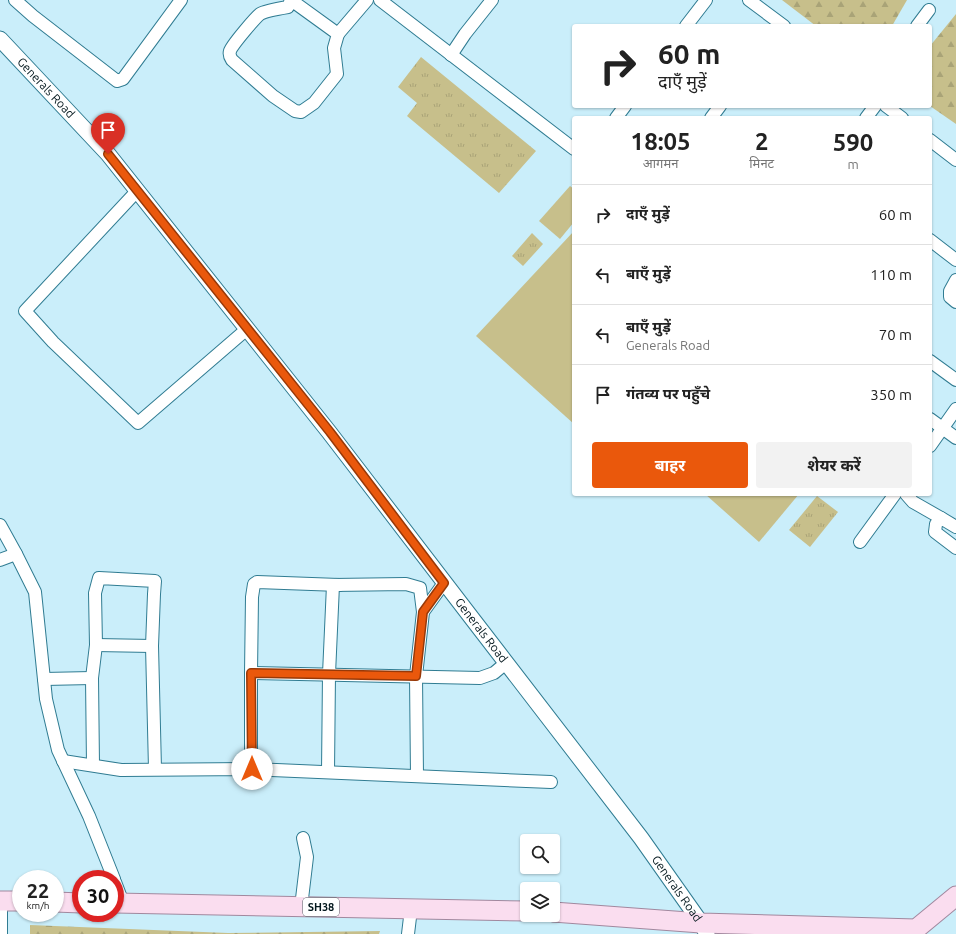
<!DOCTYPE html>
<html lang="hi">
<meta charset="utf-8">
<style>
body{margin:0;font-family:Ubuntu,"Noto Sans Devanagari",sans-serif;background:#f2f2f2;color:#222;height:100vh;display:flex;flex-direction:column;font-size:15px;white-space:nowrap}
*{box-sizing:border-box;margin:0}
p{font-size:13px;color:#767676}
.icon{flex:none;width:22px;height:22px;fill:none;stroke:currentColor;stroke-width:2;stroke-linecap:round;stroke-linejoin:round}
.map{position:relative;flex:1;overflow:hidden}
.drawer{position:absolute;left:572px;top:116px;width:360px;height:380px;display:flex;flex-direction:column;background:#fff;border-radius:4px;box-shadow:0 1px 3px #0004}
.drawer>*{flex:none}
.guide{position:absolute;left:572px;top:24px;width:360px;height:84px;border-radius:4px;box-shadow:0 1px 3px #0004;background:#fff;color:#222;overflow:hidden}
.controls{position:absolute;left:520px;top:834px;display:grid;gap:8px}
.controls a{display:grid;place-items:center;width:40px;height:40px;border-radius:4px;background:#fff;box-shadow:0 1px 3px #0004;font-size:20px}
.speed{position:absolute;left:12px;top:870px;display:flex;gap:8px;font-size:20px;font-weight:700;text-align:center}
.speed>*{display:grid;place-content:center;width:52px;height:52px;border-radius:50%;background:#fff;box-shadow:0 1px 3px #0004;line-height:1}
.speed small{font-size:10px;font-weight:400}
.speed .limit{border:6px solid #d22;background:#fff;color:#111}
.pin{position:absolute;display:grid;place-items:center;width:34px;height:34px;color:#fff;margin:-41px -17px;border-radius:50% 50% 50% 0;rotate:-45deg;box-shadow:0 0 4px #0007}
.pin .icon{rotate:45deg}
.me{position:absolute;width:44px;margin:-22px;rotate:0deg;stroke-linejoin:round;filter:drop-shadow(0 0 3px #0008)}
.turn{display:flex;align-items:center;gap:14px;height:84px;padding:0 20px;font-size:18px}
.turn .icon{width:52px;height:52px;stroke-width:2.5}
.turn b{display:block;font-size:28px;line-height:34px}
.eta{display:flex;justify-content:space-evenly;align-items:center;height:68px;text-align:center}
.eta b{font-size:24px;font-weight:700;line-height:28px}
.action{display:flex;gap:8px;margin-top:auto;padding:8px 20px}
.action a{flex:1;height:46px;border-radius:4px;background:#ea580c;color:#fff;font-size:16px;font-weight:700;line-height:46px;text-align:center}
.action a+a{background:#f2f2f2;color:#222}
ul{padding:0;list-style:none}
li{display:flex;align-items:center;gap:12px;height:60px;padding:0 20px;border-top:1px solid #e0e0e0}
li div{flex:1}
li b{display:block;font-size:15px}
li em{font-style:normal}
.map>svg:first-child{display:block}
.grass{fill:url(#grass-tufts)}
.forest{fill:url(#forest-firs)}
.pitch{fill:#c7bf8b}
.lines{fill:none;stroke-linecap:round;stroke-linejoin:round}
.minor-casing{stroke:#307c92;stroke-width:14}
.tertiary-casing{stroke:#307c92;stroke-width:17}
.primary-casing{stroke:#a1889e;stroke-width:21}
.minor{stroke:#fff;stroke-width:12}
.tertiary{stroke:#fff;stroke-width:15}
.primary{stroke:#faddef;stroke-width:19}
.route-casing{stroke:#983908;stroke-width:10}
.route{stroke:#ea580c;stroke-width:7}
.labels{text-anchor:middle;stroke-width:3.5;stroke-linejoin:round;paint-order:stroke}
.shield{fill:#fff;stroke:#4e5c60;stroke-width:1}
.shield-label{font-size:11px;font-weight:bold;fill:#02161c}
.street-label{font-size:12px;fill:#02161c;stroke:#fff}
</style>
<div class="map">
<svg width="956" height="934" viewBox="0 0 956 934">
<defs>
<pattern id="grass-tufts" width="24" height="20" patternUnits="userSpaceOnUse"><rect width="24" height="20" fill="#c7bf8b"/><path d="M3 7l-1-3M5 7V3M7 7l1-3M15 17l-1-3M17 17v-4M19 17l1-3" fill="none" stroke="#a9a377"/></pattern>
<pattern id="forest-firs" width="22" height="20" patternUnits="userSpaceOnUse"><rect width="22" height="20" fill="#c7bf8b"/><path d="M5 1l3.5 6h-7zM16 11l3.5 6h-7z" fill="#a9a377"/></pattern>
</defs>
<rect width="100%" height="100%" fill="#caeefa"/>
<g class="grass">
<polygon points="421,57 536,151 499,193 407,116 417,103 398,87"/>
<polygon points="532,233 543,244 523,266 512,256"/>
<polygon points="817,496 838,512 810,547 789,530"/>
</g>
<g class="forest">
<polygon points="782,0 907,0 892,26 816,26"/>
<polygon points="956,14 956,124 930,106 930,46"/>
<polygon points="30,925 228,933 380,931 379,934 30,934"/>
</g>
<g class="pitch">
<polygon points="570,186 574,189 574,222 560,239 539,221"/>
<polygon points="574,231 574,424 476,336"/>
<polygon points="705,494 799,494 759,542"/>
</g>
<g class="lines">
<g class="minor-casing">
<g id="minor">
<polyline points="15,0 33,16 117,81 123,79 181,0"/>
<path d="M291,0L338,34L334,48L337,74L314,103L301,112L295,111L273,96L232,60C230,57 229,54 230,51C232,45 255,18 260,14C265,11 282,8 288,7L291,0"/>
<polyline points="380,0 574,149"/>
<polyline points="749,0 784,26"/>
<polyline points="686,26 706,0"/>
<polyline points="917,26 929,10"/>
<polyline points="338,34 367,0"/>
<polyline points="451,55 465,34 492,0"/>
<polyline points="886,106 902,118"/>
<polyline points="616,118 625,106"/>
<polyline points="711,118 720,106"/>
<polyline points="866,118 875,106"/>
<polyline points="930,140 956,160"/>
<polyline points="137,191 25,311 53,342 138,423 247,329"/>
<polyline points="930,240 956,260"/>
<polyline points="956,280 950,291 950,297 956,302"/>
<polyline points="930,361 956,380"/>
<polyline points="930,419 956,438"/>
<polyline points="930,446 956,409"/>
<polyline points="906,494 913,502 941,518"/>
<polyline points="0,525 16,554 35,592 46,699 58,750 89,816 114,879"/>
<polyline points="956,527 941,518 936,524 935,532 956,548"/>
<polyline points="860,542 895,494"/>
<polyline points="0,560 16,554"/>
<polyline points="96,645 152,646"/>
<polyline points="251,673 480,678 494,673 506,663"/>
<polyline points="44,679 92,678"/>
<polyline points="63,761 121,770 251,769 551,782"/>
<polyline points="93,765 92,678 96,645 95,593 99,578 155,581 154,594 152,646 155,769"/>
<polyline points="251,769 251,673 252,597 254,584 257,582 339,585"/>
<polyline points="328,772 329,674 333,585 406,584 420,588 423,612"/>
<polyline points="417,776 416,676 423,612 444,583"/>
<polyline points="115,882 123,903"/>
<polyline points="301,907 307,857 303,838"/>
<polyline points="1,934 1,901"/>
<polyline points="408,934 411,909"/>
</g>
</g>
<g class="tertiary-casing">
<g id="tertiary">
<path id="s1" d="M0,39L108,154L329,432L474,621L641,838L701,923L707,934"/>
</g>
</g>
<g class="primary-casing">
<g id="primary">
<polyline points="0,901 21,901"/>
<polyline points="55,902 81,903"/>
<polyline points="115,903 527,911"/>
<polyline points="553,912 701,923 916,929 956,896"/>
</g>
</g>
<use href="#minor" class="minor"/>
<use href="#tertiary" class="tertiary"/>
<use href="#primary" class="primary"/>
</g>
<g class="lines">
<g class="route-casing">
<polyline id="route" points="108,154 330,432 444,583 423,612 416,676 251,673 252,769"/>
</g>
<use href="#route" class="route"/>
</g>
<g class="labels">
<rect class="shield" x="303" y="898" width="36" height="18" rx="3"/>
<g class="shield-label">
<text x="321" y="911">SH38</text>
</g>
<g class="street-label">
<text dy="4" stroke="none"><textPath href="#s1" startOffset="67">Generals Road</textPath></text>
<text dy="4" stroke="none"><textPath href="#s1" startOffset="763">Generals Road</textPath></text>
<text dy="4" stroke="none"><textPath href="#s1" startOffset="1087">Generals Road</textPath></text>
</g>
</g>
</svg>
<div class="controls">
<a><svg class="icon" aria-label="search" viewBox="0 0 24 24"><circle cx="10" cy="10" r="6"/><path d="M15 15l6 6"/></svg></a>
<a><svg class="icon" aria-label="layers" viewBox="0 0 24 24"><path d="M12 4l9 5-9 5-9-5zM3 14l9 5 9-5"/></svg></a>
</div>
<div class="speed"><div>22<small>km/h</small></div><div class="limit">30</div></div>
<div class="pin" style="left:108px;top:154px;background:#d93025"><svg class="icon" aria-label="arrive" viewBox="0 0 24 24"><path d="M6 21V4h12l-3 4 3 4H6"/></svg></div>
<svg class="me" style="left:252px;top:769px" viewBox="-20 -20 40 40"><circle r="19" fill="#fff"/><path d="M0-13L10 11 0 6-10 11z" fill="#ea580c"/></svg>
<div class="guide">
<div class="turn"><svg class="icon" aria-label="right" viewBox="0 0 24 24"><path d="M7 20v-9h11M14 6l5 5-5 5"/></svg><div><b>60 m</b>दाएँ मुड़ें</div></div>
</div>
<section class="drawer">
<div class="eta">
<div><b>18:05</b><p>आगमन</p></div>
<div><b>2</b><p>मिनट</p></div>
<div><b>590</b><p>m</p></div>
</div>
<ul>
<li><svg class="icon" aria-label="right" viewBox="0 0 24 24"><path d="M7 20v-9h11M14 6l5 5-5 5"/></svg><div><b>दाएँ मुड़ें</b></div><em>60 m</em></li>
<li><svg class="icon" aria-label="left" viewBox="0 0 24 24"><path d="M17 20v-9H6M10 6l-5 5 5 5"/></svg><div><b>बाएँ मुड़ें</b></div><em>110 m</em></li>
<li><svg class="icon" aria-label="left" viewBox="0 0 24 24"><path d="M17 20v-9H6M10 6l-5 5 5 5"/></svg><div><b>बाएँ मुड़ें</b><p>Generals Road</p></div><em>70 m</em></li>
<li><svg class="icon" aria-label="arrive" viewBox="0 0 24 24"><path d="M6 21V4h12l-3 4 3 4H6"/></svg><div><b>गंतव्य पर पहुँचे</b></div><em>350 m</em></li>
</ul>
<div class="action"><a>बाहर</a><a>शेयर करें</a></div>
</section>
</div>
